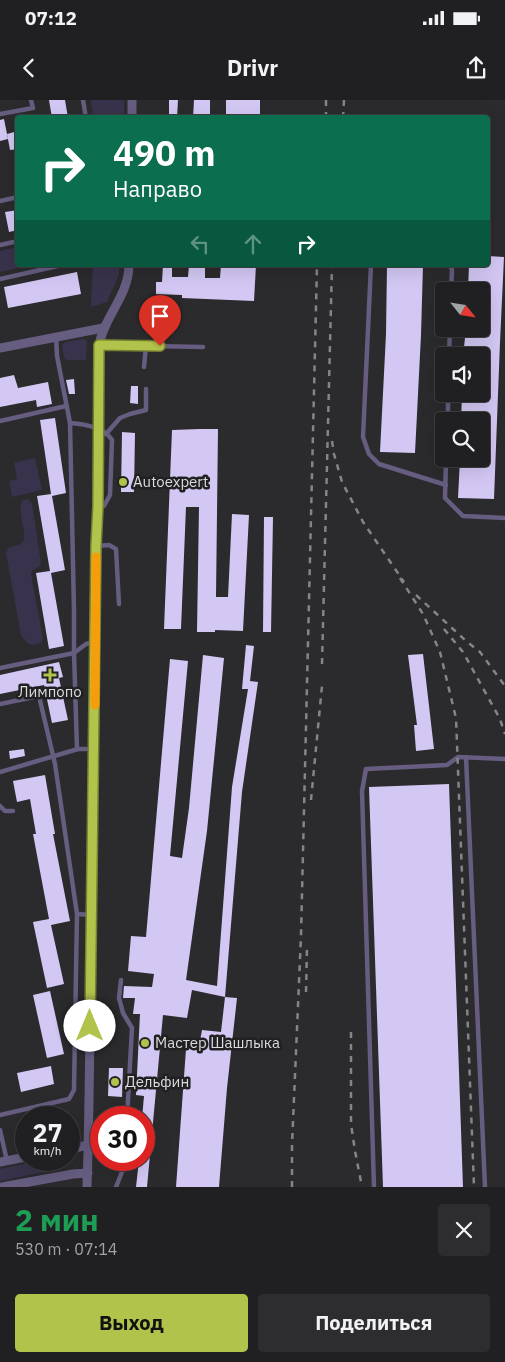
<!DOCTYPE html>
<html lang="ru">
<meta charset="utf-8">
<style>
body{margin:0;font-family:"IBM Plex Sans",sans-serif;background:#2d2d2f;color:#f1f3f6;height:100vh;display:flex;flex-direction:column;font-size:19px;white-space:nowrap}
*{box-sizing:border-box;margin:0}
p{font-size:16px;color:#a2a3a5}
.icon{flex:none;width:28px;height:28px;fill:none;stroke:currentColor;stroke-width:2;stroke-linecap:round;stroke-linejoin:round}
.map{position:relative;height:1087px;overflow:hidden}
.drawer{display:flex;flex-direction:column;background:#202022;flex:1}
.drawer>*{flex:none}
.banner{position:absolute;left:15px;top:15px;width:475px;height:152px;border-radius:5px;box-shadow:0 5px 20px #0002,0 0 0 1px #3d3e40;background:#0b6e4f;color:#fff;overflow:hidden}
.needle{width:32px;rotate:120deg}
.fabs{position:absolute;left:435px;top:182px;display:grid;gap:10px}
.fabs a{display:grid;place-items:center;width:55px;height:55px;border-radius:5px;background:#202022;box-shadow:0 5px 20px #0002,0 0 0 1px #3d3e40;font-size:25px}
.speed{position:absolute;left:15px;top:1006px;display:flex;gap:10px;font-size:25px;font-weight:700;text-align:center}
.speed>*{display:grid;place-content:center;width:65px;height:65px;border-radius:50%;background:#202022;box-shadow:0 5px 20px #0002,0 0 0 1px #3d3e40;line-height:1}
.speed small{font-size:12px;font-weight:400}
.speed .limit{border:8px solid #d22;background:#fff;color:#111}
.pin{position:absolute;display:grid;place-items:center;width:42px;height:42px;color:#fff;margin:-51px -21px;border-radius:50% 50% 50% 0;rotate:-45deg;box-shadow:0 0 5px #0007}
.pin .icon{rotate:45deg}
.me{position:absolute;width:55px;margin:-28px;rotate:0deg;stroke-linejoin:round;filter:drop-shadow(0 0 4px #0008)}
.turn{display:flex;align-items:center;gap:18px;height:105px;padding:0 15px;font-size:22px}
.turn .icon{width:65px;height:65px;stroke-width:2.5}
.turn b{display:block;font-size:35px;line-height:42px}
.lanes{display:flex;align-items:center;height:48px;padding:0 15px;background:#0003;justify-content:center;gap:25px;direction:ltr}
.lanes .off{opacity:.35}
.round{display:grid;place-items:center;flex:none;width:52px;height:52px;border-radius:5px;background:#2d2d2f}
.overview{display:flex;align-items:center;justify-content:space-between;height:85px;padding:0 15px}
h1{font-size:30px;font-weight:700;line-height:38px;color:#1e9e55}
.button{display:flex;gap:10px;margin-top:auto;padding:10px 15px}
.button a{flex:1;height:58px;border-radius:5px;background:#b2c34c;color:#111;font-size:20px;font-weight:700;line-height:58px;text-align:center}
.button a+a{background:#2d2d2f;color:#f1f3f6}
.status{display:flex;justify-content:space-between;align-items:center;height:35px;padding:0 25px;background:#202022;direction:ltr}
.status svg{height:14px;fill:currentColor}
header{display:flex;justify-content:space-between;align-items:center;height:65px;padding:0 15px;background:#202022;font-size:22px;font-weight:700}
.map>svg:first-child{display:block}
.green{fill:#39324c}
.building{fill:#d3c8f4}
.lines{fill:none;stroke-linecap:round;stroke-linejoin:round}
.service{stroke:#665d80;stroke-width:4.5}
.minor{stroke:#665d80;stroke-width:9}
.rail{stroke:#858486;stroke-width:2.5;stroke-dasharray:6 6;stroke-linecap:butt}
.route-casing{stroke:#747f31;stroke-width:12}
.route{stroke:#b2c34c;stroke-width:9}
.slow{stroke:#f59e0b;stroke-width:9}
.poi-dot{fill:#b2c34c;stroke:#212123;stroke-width:2}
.labels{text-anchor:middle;stroke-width:5;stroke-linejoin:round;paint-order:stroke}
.poi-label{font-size:15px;fill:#dbdadc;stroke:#212123;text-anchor:start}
</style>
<div class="status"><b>07:12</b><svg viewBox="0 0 49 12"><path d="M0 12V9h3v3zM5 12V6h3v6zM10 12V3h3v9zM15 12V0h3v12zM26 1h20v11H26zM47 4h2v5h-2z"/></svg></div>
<header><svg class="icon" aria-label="back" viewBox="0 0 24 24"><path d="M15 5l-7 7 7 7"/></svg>Drivr<svg class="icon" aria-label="share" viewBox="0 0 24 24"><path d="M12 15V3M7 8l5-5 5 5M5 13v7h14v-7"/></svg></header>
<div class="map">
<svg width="505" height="1087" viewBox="0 0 505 1087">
<rect width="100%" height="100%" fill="#2b2a2d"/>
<g class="green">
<polygon points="91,0 124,0 124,17 93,17"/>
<polygon points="17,147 18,165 31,165 0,172 0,151"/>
<polygon points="93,165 119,165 119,175 107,202 91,207"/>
<polygon points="83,239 87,241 86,260 67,260 64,258 62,245 65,242"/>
<polygon points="35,358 42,390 12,397 9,381 17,379 14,363"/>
<path d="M27,399L29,400L32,403L41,464L40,466L32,471L31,474L43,539L41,543L32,545L27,543L21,535L6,453L8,448C12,446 16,446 19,445C33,439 14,413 23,400Z"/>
<polygon points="43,1060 67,1060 67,1067 0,1081 0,1069"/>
</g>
<g class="building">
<polygon points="49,0 65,0 68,18 52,18"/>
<polygon points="169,0 178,0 177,18 169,18"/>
<polygon points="194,0 210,0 210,18 193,18"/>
<rect x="226" y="0" width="34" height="18"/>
<polygon points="4,19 8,39 0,41 0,20"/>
<polygon points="18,31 18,49 10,50 7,34"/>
<polygon points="18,110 18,130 9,132 5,112"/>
<polygon points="488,156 504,157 500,242 494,399 458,398 460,359 481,359 481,321 461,321 462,294 481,294 481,256 463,256 466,229 481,229 481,191 468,191 469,165 488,165"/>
<polygon points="163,165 172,165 172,177 188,177 189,165 205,165 205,178 220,178 221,165 256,165 254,201 182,198 182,195 156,194 156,182 162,182"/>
<polygon points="387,165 423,165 421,235 415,353 380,352 386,234"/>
<polygon points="77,172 81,194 8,208 4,187"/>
<polygon points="14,275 18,288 48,282 52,304 37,307 36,300 0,307 0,278"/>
<polygon points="74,279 75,294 69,294 66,280"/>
<polygon points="131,286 138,286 138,304 130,303"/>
<polygon points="55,318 66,393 52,396 65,470 51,473 64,546 49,549 36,473 50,471 37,396 51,394 40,320"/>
<polygon points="200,329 218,329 216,497 228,497 232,414 249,415 243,531 215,530 215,532 197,532 199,407 186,407 181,529 164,529 172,330"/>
<polygon points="122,332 135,333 134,392 121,392"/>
<polygon points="264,417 273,417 271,532 263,532"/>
<polygon points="246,545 254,546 250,581 258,582 242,692 225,897 192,890 187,918 163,915 147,1087 136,1087 139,1060 144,1060 144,1018 142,1018 144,996 136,995 140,914 133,914 135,898 123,898 124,886 152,887 154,874 128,871 131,836 146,837 170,559 188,561 170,756 182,758 189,708 203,555 224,558 207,731 186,880 217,886 232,687 248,589 242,589"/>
<polygon points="423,554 434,649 416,651 414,625 417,625 408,555"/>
<polygon points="59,562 63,577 59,578 68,620 52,623 44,585 0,594 0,575"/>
<polygon points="24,649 25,656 10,659 9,651"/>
<polygon points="45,675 55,734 53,734 70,821 51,825 64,884 47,888 33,822 49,819 33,734 36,734 30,699 17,702 13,681"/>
<polygon points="449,684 463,1087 383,1087 369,687"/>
<polygon points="50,891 64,954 47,958 33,895"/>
<polygon points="225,897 237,898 227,988 219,1087 176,1087 186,949 199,946 202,930 221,932"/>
<polygon points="51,966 54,984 21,992 17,973"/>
<polygon points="109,968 123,968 122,997 108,996"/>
</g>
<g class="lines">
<g class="service">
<polyline points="83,0 86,18"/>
<polyline points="0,14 33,8 31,0"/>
<polyline points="0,101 18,97"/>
<polyline points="0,145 18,141"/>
<polyline points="371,165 363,337 369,354 379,364 446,385"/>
<polyline points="450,165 452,170 451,191"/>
<polyline points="0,179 62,165"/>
<polyline points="56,237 57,256 70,323 74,510 74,553 77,649 86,649"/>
<polyline points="99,245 203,247"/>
<polyline points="449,256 450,229"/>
<polyline points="144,267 146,246"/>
<polyline points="0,321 66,306"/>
<polyline points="448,321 448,294"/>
<path d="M70,323C84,324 104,327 112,340L110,395L104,406H98"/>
<polyline points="106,334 120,318 130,314 146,310 146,289"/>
<polyline points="446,359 445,398 463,416 505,418"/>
<polyline points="96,446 109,445 116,449 119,504"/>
<polyline points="0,568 74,553 86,544 94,542"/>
<polyline points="0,604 39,596 55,664 77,814 74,990 69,999 0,1015"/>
<polyline points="466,657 485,1087"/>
<polyline points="0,672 78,649"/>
<polyline points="0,706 5,711 13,711"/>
<polyline points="77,814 91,815"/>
<polyline points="121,880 119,898 123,913 132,928 127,1018"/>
<polyline points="89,1027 101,1026"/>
<polyline points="0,1030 7,1061"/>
<polyline points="116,1087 124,1067 125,1060"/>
<polyline points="374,1087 362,691 366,669 447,665 458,657 505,659"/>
</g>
<g class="minor">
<polyline points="132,18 132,0"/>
<polyline points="0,248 103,228"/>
<polyline points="69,1049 89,1045"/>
<polyline points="0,1062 26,1057"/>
<polyline points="2,1087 73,1074 88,1073"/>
<path d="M87,1087C90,995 90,904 91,812C94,623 96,434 99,245C104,217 129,195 129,165"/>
</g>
<g class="rail">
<polyline points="326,18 326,0"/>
<polyline points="343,18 344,0"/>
<polyline points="332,341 334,354 342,382 363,422 404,482"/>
<polyline points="400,478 423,514 440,552 456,618 474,1087"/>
<polyline points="416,495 465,540 480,552 505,586"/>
<polyline points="444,529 463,552 500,619 505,634"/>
<polyline points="322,564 332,165"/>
<polyline points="311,700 322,586"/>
<polyline points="306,892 307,847"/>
<polyline points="351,932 351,1024 355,1051 362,1087"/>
<polyline points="292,1087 292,1045 301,836 317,165"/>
</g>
</g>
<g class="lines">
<g class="route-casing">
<polyline id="route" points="90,926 96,446 98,406 99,245 160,246"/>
</g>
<use href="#route" class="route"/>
<polyline class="slow" points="95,605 96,457"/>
</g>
<g class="poi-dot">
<circle cx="123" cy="382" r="5"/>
<path d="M47.5 567.5h5v5h5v5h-5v5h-5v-5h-5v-5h5z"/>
<circle cx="145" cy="943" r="5"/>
<circle cx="115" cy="982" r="5"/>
</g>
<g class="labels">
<g class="poi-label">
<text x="133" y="387">Autoexpert</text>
<text x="50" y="597" text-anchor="middle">Лимпопо</text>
<text x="155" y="948">Мастер Шашлыка</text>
<text x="125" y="987">Дельфин</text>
</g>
</g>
</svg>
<div class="fabs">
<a><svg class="needle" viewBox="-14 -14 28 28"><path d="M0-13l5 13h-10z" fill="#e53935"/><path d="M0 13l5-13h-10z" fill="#a2a3a5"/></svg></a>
<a><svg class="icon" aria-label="sound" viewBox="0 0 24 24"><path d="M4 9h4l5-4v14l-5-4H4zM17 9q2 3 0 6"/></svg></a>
<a><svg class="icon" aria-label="search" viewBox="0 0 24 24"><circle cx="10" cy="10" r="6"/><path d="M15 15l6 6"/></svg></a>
</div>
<div class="speed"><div>27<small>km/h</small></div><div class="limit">30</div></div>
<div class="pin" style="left:160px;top:246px;background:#d93025"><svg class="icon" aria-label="arrive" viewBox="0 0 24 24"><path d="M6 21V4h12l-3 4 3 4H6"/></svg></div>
<svg class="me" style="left:90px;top:926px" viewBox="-20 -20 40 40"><circle r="19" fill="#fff"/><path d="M0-13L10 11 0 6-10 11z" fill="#b2c34c"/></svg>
<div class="banner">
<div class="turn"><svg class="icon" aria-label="right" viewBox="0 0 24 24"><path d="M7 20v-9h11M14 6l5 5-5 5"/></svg><div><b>490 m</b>Направо</div></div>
<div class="lanes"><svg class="icon off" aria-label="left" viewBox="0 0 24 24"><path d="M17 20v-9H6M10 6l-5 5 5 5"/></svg><svg class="icon off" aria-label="ahead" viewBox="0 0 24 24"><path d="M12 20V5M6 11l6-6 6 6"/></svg><svg class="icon" aria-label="right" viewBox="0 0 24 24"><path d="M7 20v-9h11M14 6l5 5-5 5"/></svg></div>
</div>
</div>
<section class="drawer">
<div class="overview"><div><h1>2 мин</h1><p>530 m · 07:14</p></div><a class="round"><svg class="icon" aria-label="close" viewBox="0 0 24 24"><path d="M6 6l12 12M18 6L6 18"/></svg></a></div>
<div class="button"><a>Выход</a><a>Поделиться</a></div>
</section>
